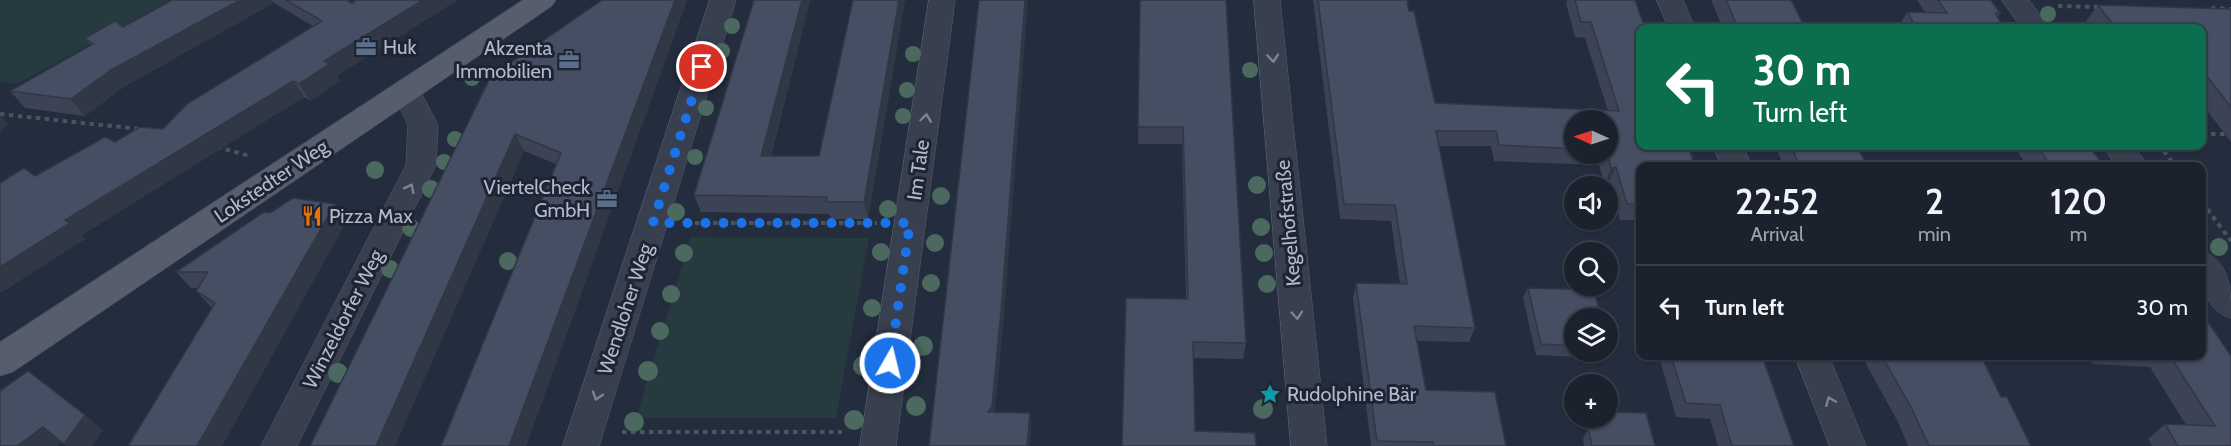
<!DOCTYPE html>
<meta charset="utf-8">
<style>
body{margin:0;font-family:Cabin,sans-serif;background:#282f3a;color:#f1f3f6;height:100vh;display:flex;flex-direction:column;font-size:22px;white-space:nowrap}
*{box-sizing:border-box;margin:0}
p{font-size:20px;color:#a0a4aa}
.icon{flex:none;width:33px;height:33px;fill:none;stroke:currentColor;stroke-width:2;stroke-linecap:round;stroke-linejoin:round}
.map{position:relative;flex:1;overflow:hidden}
.details{position:absolute;left:1636px;top:162px;width:570px;height:198px;display:flex;flex-direction:column;background:#1b222e;border-radius:12px;box-shadow:0 2px 4px #0004,0 0 0 2px #393f4a}
.details>*{flex:none}
.top-card{position:absolute;left:1636px;top:24px;width:570px;height:126px;border-radius:12px;box-shadow:0 2px 4px #0004,0 0 0 2px #393f4a;background:#0b6e4f;color:#fff;overflow:hidden}
.needle{width:39px;rotate:273deg}
.buttons{position:absolute;left:1564px;top:110px;display:grid;gap:12px}
.buttons a{display:grid;place-items:center;width:54px;height:54px;border-radius:50%;background:#1b222e;box-shadow:0 2px 4px #0004,0 0 0 2px #393f4a;font-size:30px}
.pin{position:absolute;display:grid;place-items:center;width:51px;height:51px;color:#fff;margin:-26px;border:3px solid #fff;border-radius:50%;box-shadow:0 2px 6px #0007}
.me{position:absolute;width:66px;margin:-33px;rotate:8deg;stroke-linejoin:round;filter:drop-shadow(0 0 4px #0008)}
.turn{display:flex;align-items:center;gap:21px;height:126px;padding:0 18px;font-size:27px}
.turn .icon{width:78px;height:78px;stroke-width:2.5}
.turn b{display:block;font-size:42px;line-height:51px}
.eta{display:flex;justify-content:space-evenly;align-items:center;height:102px;text-align:center}
.eta b{font-size:36px;font-weight:600;line-height:42px}
ul{padding:0;list-style:none}
li{display:flex;align-items:center;gap:18px;height:84px;padding:0 18px;border-top:2px solid #393f4a}
li div{flex:1}
li b{display:block;font-size:22px}
li em{font-style:normal}
.map>svg:first-child{display:block}
.green{fill:#263a3f}
.lines{fill:none;stroke-linecap:round;stroke-linejoin:round}
.minor-casing{stroke:#565d6c;stroke-width:1}
.primary-casing{stroke:#414857;stroke-width:1}
.path{stroke:#44575c;stroke-width:4;stroke-dasharray:4.5 4.5;stroke-linecap:butt}
.minor{fill:#383f4e;fill-rule:evenodd}
.primary{fill:#565e6e;fill-rule:evenodd}
.tree{fill:#4b695f}
.wall{fill:#3b4354;fill-rule:evenodd}
.shaded-wall{fill:#303745}
.building{fill:#454e62;stroke:#303745;stroke-width:1.5}
.oneway{stroke:#7c8392}
.route{stroke:#1a73e8;stroke-width:10;stroke-dasharray:0 18}
.labels{text-anchor:middle;stroke-width:6;stroke-linejoin:round;paint-order:stroke}
.poi-label{font-size:20px;fill:#b4bac9;stroke:#1d2433;text-anchor:start}
.street-label{font-size:20px;fill:#b4bac9;stroke:#1d2433}
</style>
<div class="map">
<svg width="2231" height="446" viewBox="0 0 2231 446">
<rect width="100%" height="100%" fill="#242d3e"/>
<g class="green">
<polygon points="0,0 170,0 17,84 0,82"/>
<polygon points="691,237 869,238 836,418 636,418"/>
</g>
<g class="lines">
<g class="minor-casing">
<g id="minor">
<polygon points="710,0 736,0 599,446 563,446"/>
<polygon points="929,0 955,0 896,446 860,446"/>
<polygon points="1254,0 1280,0 1327,446 1291,446"/>
<polygon points="1657,0 1683,0 1695,28 1669,28"/>
<polygon points="2002,0 2029,0 2050,28 2022,28"/>
<polygon points="406,80 416,83 438,125 436,165 297,446 261,446 406,165 408,125 392,90 396,83"/>
<polygon points="1713,146 1743,146 1752,166 1722,166"/>
<polygon points="2103,146 2134,146 2148,166 2117,166"/>
<path d="M2202,251C2231,262 2231,291 2231,318C2200,308 2202,279 2202,251Z"/>
<polygon points="1795,356 1829,356 1866,446 1830,446"/>
</g>
</g>
<g class="primary-casing">
<polygon id="primary" points="523,0 556,0 552,6 13,372 0,376 0,342"/>
</g>
<g class="path">
<polyline points="2058,6 2101,7"/>
<polyline points="2211,8 2231,9"/>
<polyline points="0,114 139,129"/>
<polyline points="2202,134 2225,134"/>
<polyline points="217,147 250,156"/>
<polyline points="2164,151 2175,166"/>
<polyline points="2202,202 2231,241"/>
<polyline points="686,223 877,223"/>
<polyline points="622,432 842,432"/>
</g>
<use href="#minor" class="minor"/>
<use href="#primary" class="primary"/>
</g>
<g class="tree">
<circle cx="2048" cy="14" r="8"/>
<circle cx="732" cy="26" r="8"/>
<circle cx="722" cy="51" r="8"/>
<circle cx="913" cy="54" r="8"/>
<circle cx="1250" cy="70" r="8"/>
<circle cx="472" cy="78" r="8"/>
<circle cx="907" cy="90" r="8"/>
<circle cx="706" cy="108" r="8"/>
<circle cx="903" cy="116" r="8"/>
<circle cx="455" cy="139" r="8"/>
<circle cx="695" cy="157" r="8"/>
<circle cx="444" cy="162" r="8"/>
<circle cx="375" cy="170" r="9"/>
<circle cx="1257" cy="185" r="9"/>
<circle cx="431" cy="189" r="9"/>
<circle cx="941" cy="196" r="9"/>
<circle cx="888" cy="209" r="9"/>
<circle cx="676" cy="212" r="9"/>
<circle cx="1261" cy="227" r="9"/>
<circle cx="411" cy="228" r="9"/>
<circle cx="935" cy="243" r="9"/>
<circle cx="2219" cy="247" r="9"/>
<circle cx="881" cy="252" r="9"/>
<circle cx="684" cy="253" r="9"/>
<circle cx="1264" cy="253" r="9"/>
<circle cx="508" cy="261" r="9"/>
<circle cx="390" cy="269" r="9"/>
<circle cx="931" cy="283" r="9"/>
<circle cx="1267" cy="284" r="9"/>
<circle cx="671" cy="294" r="9"/>
<circle cx="872" cy="308" r="9"/>
<circle cx="660" cy="331" r="9"/>
<circle cx="923" cy="346" r="10"/>
<circle cx="863" cy="366" r="10"/>
<circle cx="648" cy="371" r="10"/>
<circle cx="338" cy="373" r="10"/>
<circle cx="916" cy="406" r="10"/>
<circle cx="1263" cy="409" r="10"/>
<circle cx="854" cy="420" r="10"/>
<circle cx="634" cy="422" r="10"/>
</g>
<g class="wall">
<polygon points="172,0 347,0 337,76 340,81 310,101 304,97 82,235 85,239 0,293 0,183 35,176 115,142 163,129 313,26 274,3 125,86 85,116 25,108 10,91 91,46 85,38 123,27"/>
<polygon points="602,0 687,0 526,446 441,446 556,164 524,151 395,446 310,446"/>
<polygon points="754,0 810,0 771,156 819,156 853,0 905,0 868,219 831,219 829,214 701,212 694,195"/>
<polygon points="1140,0 1226,0 1246,343 1243,359 1193,358 1195,431 1122,446 1186,299 1182,144 1138,144"/>
<path d="M1313,0H1407L1409,11L1435,103L1608,111L1585,38L1575,37L1566,3L1567,0H1635L1641,166V225L1640,220H1620L1609,182L1605,184L1599,165L1494,161L1491,146H1439L1475,328L1469,342L1417,341L1426,390L1506,446H1371L1353,298L1356,283L1400,284L1391,221L1340,219ZM1575,120L1608,153H1575Z"/>
<polygon points="1711,0 1791,0 1805,28 1723,28"/>
<polygon points="1917,0 1991,0 2000,13 1998,17 2001,23 1999,27 2000,28 1898,28 1907,12 1925,12"/>
<polygon points="2098,5 2231,9 2231,142 2202,104 2202,28 2092,28 2086,21"/>
<polygon points="1775,146 1857,146 1867,166 1784,166"/>
<polygon points="2014,146 2089,146 2104,166 2027,166"/>
<polygon points="335,204 347,220 222,446 212,308 196,291 198,288 191,288 176,272 270,213"/>
<polygon points="1528,288 1575,318 1575,351 1607,351 1603,358 1536,355 1523,298"/>
<polygon points="1659,356 1762,356 1794,446 1718,446 1710,419 1676,417"/>
<polygon points="1863,356 1981,356 2001,397 2031,446 1908,446 1898,422 1867,366"/>
<polygon points="2080,356 2202,356 2231,446 2152,446 2148,439 2165,424 2186,425 2150,367 2094,364"/>
<polygon points="1587,417 1608,417 1655,446 1584,446 1583,439 1587,431 1584,421"/>
</g>
<g class="shaded-wall">
<polygon points="240,0 272,0 274,3 125,86 85,116 71,99 111,70"/>
<polygon points="423,0 458,0 337,76 340,81 310,101 299,84 324,61"/>
<polygon points="675,0 687,0 526,446 509,446"/>
<polygon points="802,0 810,0 766,173 761,156"/>
<polygon points="899,0 905,0 868,219 864,202"/>
<polygon points="1025,0 1028,0 1003,328 994,421 988,412"/>
<polygon points="293,81 304,97 82,235 85,239 0,293 0,267 65,220"/>
<polygon points="0,115 8,124 0,133"/>
<polygon points="515,134 524,151 395,446 376,446"/>
<polygon points="1616,167 1609,182 1605,184 1611,168"/>
<polygon points="335,204 347,220 222,446 197,446"/>
<polygon points="1030,413 1031,428 1030,446 1027,446"/>
<polygon points="85,415 103,430 92,446 67,446 64,444"/>
<polygon points="43,427 62,443 57,446 17,446"/>
</g>
<g class="building">
<polygon points="172,0 240,0 111,70 71,99 10,91 93,44 85,38 115,21 123,27"/>
<polygon points="286,0 347,0 352,3 356,0 423,0 324,61 330,64 299,84 293,81 65,220 70,223 0,267 0,183 24,168 35,176 105,137 115,142 140,127 163,129 187,104 322,21"/>
<polygon points="602,0 675,0 509,446 441,446 561,153 515,134 376,446 310,446 489,80 499,71"/>
<polygon points="754,0 802,0 761,156 819,156 853,0 899,0 864,202 826,202 827,197 694,195"/>
<polygon points="979,0 1025,0 1001,312 992,406 988,412 1030,413 1027,446 929,446"/>
<polygon points="1140,0 1226,0 1246,343 1193,342 1195,431 1255,433 1256,446 1122,446 1126,298 1188,299 1183,127 1138,127"/>
<polygon points="1318,0 1407,0 1409,11 1414,11 1435,103 1619,111 1591,22 1581,22 1575,0 1635,0 1645,28 1641,28 1641,146 1688,146 1695,166 1641,166 1641,205 1627,204 1616,167 1611,168 1607,153 1608,153 1608,120 1575,120 1575,149 1499,145 1496,131 1436,131 1475,328 1414,326 1426,390 1495,392 1506,446 1434,446 1433,442 1377,441 1356,283 1407,284 1395,205 1344,204"/>
<polygon points="1726,0 1791,0 1805,28 1738,28"/>
<polygon points="1938,0 1991,0 2000,13 1995,13 2001,23 1997,23 2000,28 1917,28 1907,12 1947,13"/>
<polygon points="2098,5 2231,9 2231,107 2202,70 2202,28 2116,28"/>
<polygon points="1791,146 1857,146 1867,166 1800,166"/>
<polygon points="2037,146 2089,146 2104,166 2051,166"/>
<polygon points="293,198 335,204 197,446 128,446 215,303 196,291 208,272 176,272 264,212 270,213"/>
<polygon points="1528,288 1594,290 1601,318 1575,318 1575,346 1541,344"/>
<polygon points="2202,313 2231,356 2231,446 2178,446 2165,424 2215,426 2170,356 2202,356"/>
<polygon points="1671,356 1762,356 1794,446 1732,446 1720,405 1686,403"/>
<polygon points="1882,356 1981,356 2001,397 2007,397 2031,446 1929,446 1911,407"/>
<polygon points="28,371 85,415 64,444 43,427 17,446 0,446 0,391"/>
<polygon points="1608,412 1646,413 1655,446 1592,446 1588,428 1594,429 1591,417 1608,417"/>
</g>
<defs><path id="oneway-chevron" d="M-2-3.5L2.5 0L-2 3.5" fill="none" stroke-width="1.6" stroke-linecap="round" stroke-linejoin="round" transform="scale(1.5)"/></defs>
<g class="oneway">
<use href="#oneway-chevron" transform="translate(1273 58) rotate(85)"/>
<use href="#oneway-chevron" transform="translate(926 118) rotate(-82)"/>
<use href="#oneway-chevron" transform="translate(410 188) rotate(-63)"/>
<use href="#oneway-chevron" transform="translate(1297 315) rotate(85)"/>
<use href="#oneway-chevron" transform="translate(597 396) rotate(108)"/>
<use href="#oneway-chevron" transform="translate(1830 401) rotate(-112)"/>
</g>
<g class="lines">
<polyline class="route" points="702,67 653,223 910,223 890,363"/>
</g>
<defs>
<g id="office-bare" transform="scale(1.62)"><path d="M-6-3h4V-5.5h4V-3h4V5H-6ZM-1-4.5V-3h2v-1.5ZM-6 0V1H6V0Z" fill="#5c6f8a" stroke="#1d2433" stroke-width="2.5" paint-order="stroke"/></g>
<g id="restaurant-bare" transform="scale(1.62)"><path d="M-5-6h1v4h1v-4h1v4h1v-4h1v5L-1.5 .5V6h-2V.5L-5-1ZM5-6V6H3V1.5H1.5Q1.5-4 5-6Z" fill="#e8710a" stroke="#1d2433" stroke-width="2.5" paint-order="stroke"/></g>
<g id="sight-bare" transform="scale(1.62)"><path d="M0-6L1.8-2.2L6-1.7L2.9 1.2L3.7 5.4L0 3.3L-3.7 5.4L-2.9 1.2L-6-1.7L-1.8-2.2Z" fill="#0f9aa8" stroke="#1d2433" stroke-width="2.5" paint-order="stroke"/></g>
</defs>
<g fill-rule="evenodd">
<use href="#office-bare" x="366" y="47"/>
<use href="#office-bare" x="569" y="60"/>
<use href="#office-bare" x="607" y="199"/>
<use href="#restaurant-bare" x="312" y="216"/>
<use href="#sight-bare" x="1270" y="394"/>
</g>
<g class="labels">
<g class="poi-label">
<text x="383" y="54">Huk</text>
<text x="552" y="55" text-anchor="end">Akzenta<tspan x="552" dy="23">Immobilien</tspan></text>
<text x="590" y="194" text-anchor="end">ViertelCheck<tspan x="590" dy="23">GmbH</tspan></text>
<text x="329" y="223">Pizza Max</text>
<text x="1287" y="401">Rudolphine Bär</text>
</g>
<g class="street-label">
<text transform="translate(918 170) rotate(-82)" y="7">Im Tale</text>
<text transform="translate(271 181) rotate(-34)" y="7">Lokstedter Weg</text>
<text transform="translate(1288 223) rotate(-95)" y="7">Kegelhofstraße</text>
<text transform="translate(625 309) rotate(-72)" y="7">Wendloher Weg</text>
<text transform="translate(343 319) rotate(-63)" y="7">Winzeldorfer Weg</text>
</g>
</g>
</svg>
<div class="buttons">
<a><svg class="needle" viewBox="-14 -14 28 28"><path d="M0-13l5 13h-10z" fill="#e53935"/><path d="M0 13l5-13h-10z" fill="#a0a4aa"/></svg></a>
<a><svg class="icon" aria-label="sound" viewBox="0 0 24 24"><path d="M4 9h4l5-4v14l-5-4H4zM17 9q2 3 0 6"/></svg></a>
<a><svg class="icon" aria-label="search" viewBox="0 0 24 24"><circle cx="10" cy="10" r="6"/><path d="M15 15l6 6"/></svg></a>
<a><svg class="icon" aria-label="layers" viewBox="0 0 24 24"><path d="M12 4l9 5-9 5-9-5zM3 14l9 5 9-5"/></svg></a>
<a>+</a>
</div>
<div class="pin" style="left:702px;top:67px;background:#d93025"><svg class="icon" aria-label="arrive" viewBox="0 0 24 24"><path d="M6 21V4h12l-3 4 3 4H6"/></svg></div>
<svg class="me" style="left:890px;top:363px" viewBox="-20 -20 40 40"><circle r="17" fill="#1a73e8" stroke="#fff" stroke-width="3"/><path d="M0-11L8 9 0 5-8 9z" fill="#fff"/></svg>
<div class="top-card">
<div class="turn"><svg class="icon" aria-label="left" viewBox="0 0 24 24"><path d="M17 20v-9H6M10 6l-5 5 5 5"/></svg><div><b>30 m</b>Turn left</div></div>
</div>
<section class="details">
<div class="eta">
<div><b>22:52</b><p>Arrival</p></div>
<div><b>2</b><p>min</p></div>
<div><b>120</b><p>m</p></div>
</div>
<ul>
<li><svg class="icon" aria-label="left" viewBox="0 0 24 24"><path d="M17 20v-9H6M10 6l-5 5 5 5"/></svg><div><b>Turn left</b></div><em>30 m</em></li>
</ul>
</section>
</div>
